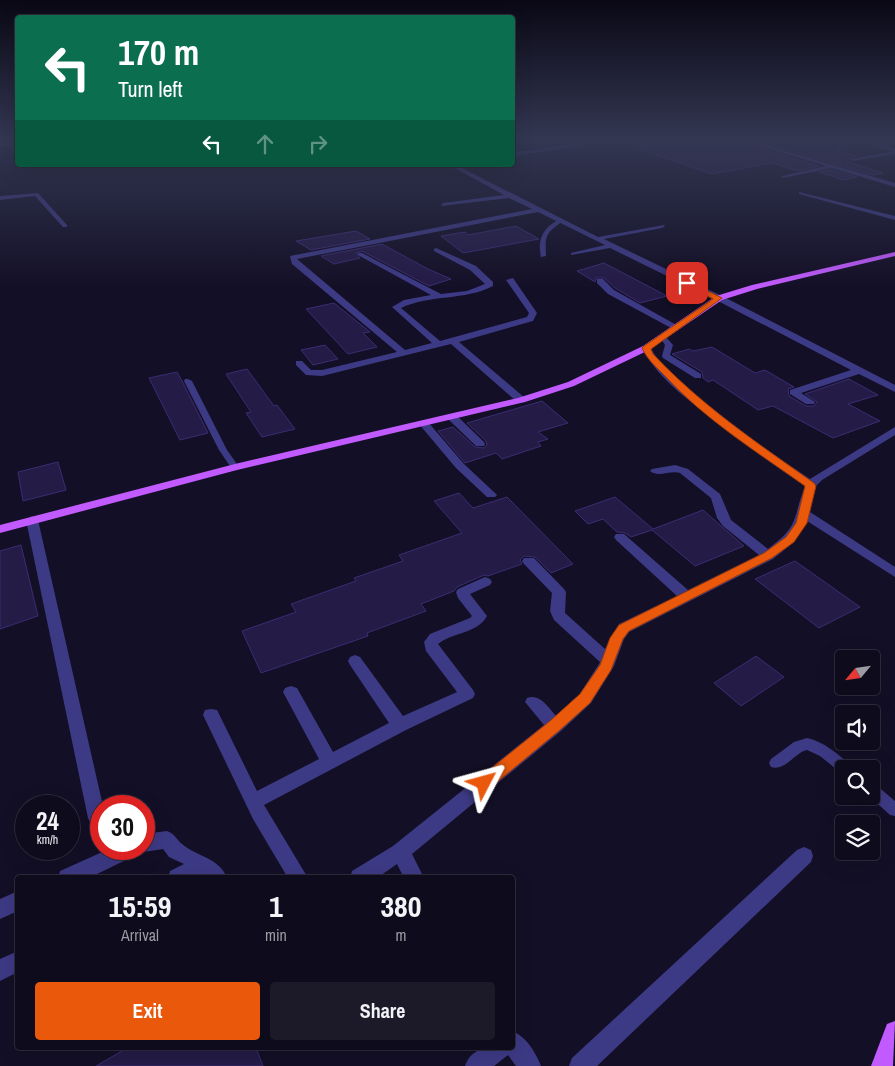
<!DOCTYPE html>
<style>
body{margin:0;font-family:"Archivo Narrow",sans-serif;background:#1c1929;color:#f1f3f6;height:100vh;display:flex;flex-direction:column;font-size:19px;white-space:nowrap}
*{box-sizing:border-box;margin:0}
p{font-size:16px;color:#9b9ba3}
.icon{flex:none;width:28px;height:28px;fill:none;stroke:currentColor;stroke-width:2;stroke-linecap:round;stroke-linejoin:round}
.map{position:relative;flex:1;overflow:hidden}
.sheet{position:absolute;left:15px;top:875px;width:500px;height:175px;display:flex;flex-direction:column;background:#0e0b1c;border-radius:5px;box-shadow:0 5px 20px #0002,0 0 0 1px #2e2b3b}
.sheet>*{flex:none}
.banner{position:absolute;left:15px;top:15px;width:500px;height:152px;border-radius:5px;box-shadow:0 5px 20px #0002,0 0 0 1px #2e2b3b;background:#0b6e4f;color:#fff;overflow:hidden}
.needle{width:32px;rotate:241deg}
.tools{position:absolute;left:835px;top:650px;display:grid;gap:10px}
.tools a{display:grid;place-items:center;width:45px;height:45px;border-radius:5px;background:#0e0b1c;box-shadow:0 5px 20px #0002,0 0 0 1px #2e2b3b;font-size:25px}
.speed{position:absolute;left:15px;top:795px;display:flex;gap:10px;font-size:25px;font-weight:700;text-align:center}
.speed>*{display:grid;place-content:center;width:65px;height:65px;border-radius:50%;background:#0e0b1c;box-shadow:0 5px 20px #0002,0 0 0 1px #2e2b3b;line-height:1}
.speed small{font-size:12px;font-weight:400}
.speed .limit{border:8px solid #d22;background:#fff;color:#111}
.pin{position:absolute;display:grid;place-items:center;width:42px;height:42px;color:#fff;margin:-21px;border-radius:10px;box-shadow:0 2px 8px #0006}
.me{position:absolute;width:55px;margin:-28px;rotate:51deg;stroke-linejoin:round;filter:drop-shadow(0 0 4px #0008)}
.turn{display:flex;align-items:center;gap:18px;height:105px;padding:0 20px;font-size:22px}
.turn .icon{width:65px;height:65px;stroke-width:2.5}
.turn b{display:block;font-size:35px;line-height:42px}
.lanes{display:flex;align-items:center;height:48px;padding:0 20px;background:#0003;justify-content:center;gap:25px;direction:ltr}
.lanes .off{opacity:.35}
.eta{display:flex;justify-content:space-evenly;align-items:center;height:85px;text-align:center}
.eta b{font-size:30px;font-weight:800;line-height:35px}
.cta{display:flex;gap:10px;margin-top:auto;padding:10px 20px}
.cta a{flex:1;height:58px;border-radius:5px;background:#ea580c;color:#fff;font-size:20px;font-weight:800;line-height:58px;text-align:center}
.cta a+a{background:#1c1929;color:#f1f3f6}
.map>svg:first-child{display:block}
.building{fill:#241b47;stroke:#3b2d73}
.lines{fill:none;stroke-linecap:round;stroke-linejoin:round}
.service{fill:#3d3a85;fill-rule:evenodd}
.minor{fill:#3d3a85;fill-rule:evenodd}
.primary{fill:#c25bff;fill-rule:evenodd}
.route{fill:#ea580c;stroke:#983908}
</style>
<div class="map">
<svg width="895" height="1066" viewBox="0 0 895 1066">
<rect width="100%" height="100%" fill="#130f26"/>
<g class="building">
<polygon points="619,140 644,148 689,142 691,140 739,140 740,142 819,166 797,171 772,163 712,174 619,142"/>
<polygon points="752,140 847,140 847,148 835,150 856,156 845,161 883,173 873,175"/>
<polygon points="832,170 857,177 844,180 819,172"/>
<polygon points="516,226 539,239 463,253 441,236 465,232 468,235"/>
<polygon points="356,231 370,239 311,250 296,241"/>
<polygon points="382,244 428,269 451,279 429,286 362,251 356,253 360,258 334,264 321,256"/>
<polygon points="604,263 667,296 640,303 615,288 604,278 596,278 595,282 577,271"/>
<polygon points="334,303 370,332 363,333 377,347 348,354 306,309"/>
<polygon points="325,345 338,359 313,365 301,350"/>
<polygon points="712,347 755,373 765,370 794,387 788,389 789,396 806,406 814,406 817,402 805,394 849,379 878,395 848,404 880,421 833,438 773,406 758,410 713,380 708,382 703,378 702,372 672,354 689,349 693,351"/>
<polygon points="247,369 274,406 277,405 295,429 262,437 246,413 251,412 226,374"/>
<polygon points="177,372 182,381 208,433 180,440 149,378"/>
<polygon points="542,401 568,423 538,432 548,439 538,442 541,446 502,459 496,453 465,463 438,431 453,427 475,447 484,448 487,445 486,441 467,423"/>
<polygon points="58,462 66,490 23,501 18,472"/>
<polygon points="459,493 473,508 507,497 573,564 551,573 535,557 524,556 520,560 522,564 488,576 484,575 457,587 454,591 421,604 426,611 367,633 368,636 261,673 242,631 296,612 291,604 356,581 354,578 403,561 399,555 462,533 434,501"/>
<polygon points="615,497 653,529 703,510 744,546 695,566 652,530 631,537 625,533 617,532 603,519 588,524 575,511"/>
<polygon points="21,545 38,616 0,629 0,551"/>
<polygon points="795,561 860,607 819,628 755,579"/>
<polygon points="756,656 784,677 741,706 714,683"/>
<polygon points="127,1048 256,1048 263,1066 96,1066"/>
</g>
<g class="lines">
<g class="service">
<polygon points="895,142 895,144 878,147 876,146"/>
<path d="M558,220L563,221C546,233 545,235 546,256L541,257C537,240 543,228 558,220Z"/>
<polygon points="663,335 665,336 673,345 670,355 701,374 701,378 695,378 663,358 662,356 665,345 660,337"/>
<polygon points="185,379 188,379 192,381 227,450 239,467 238,469 232,469 219,450 184,381"/>
<path d="M807,738C825,742 837,754 851,765L853,769H844V774L841,773L820,756L807,750C795,752 785,772 771,767L769,763L771,759L794,742Z"/>
<polygon points="871,783 876,785 895,801 895,816 890,815 869,796 871,796"/>
</g>
<g class="minor">
<polygon points="601,140 607,140 594,144 512,156 512,153"/>
<polygon points="622,140 644,144 689,140 644,146"/>
<polygon points="741,140 747,140 895,183 895,187 832,168 782,178 782,176 826,166"/>
<polygon points="850,140 895,148 895,154 852,161 852,159 893,151"/>
<polygon points="18,142 18,145 0,146 0,144"/>
<path d="M449,165H456L598,237L664,225L665,226L662,228L604,239L722,296L895,385V392L859,374L801,393L815,402L814,404H806L790,394V390L851,370L716,300L610,248L571,255V253L605,245L538,212L297,259L405,350L432,343L392,307L404,300L431,295L358,255V253H362L441,294L467,291L485,284L470,270L434,251V249L436,248L476,266L493,282V286C464,301 431,294 401,308L440,341L527,317L529,313L506,280L513,278L537,313L533,321L459,342L525,398V402H517L451,344L322,376L306,375L296,365V361H302L311,370H322L397,352L292,264L290,256L532,209L509,198L441,206L443,203L504,195Z"/>
<polygon points="799,192 895,216 895,220 799,194"/>
<polygon points="38,193 67,225 67,227 63,227 35,196 0,200 0,196"/>
<polygon points="597,279 603,279 614,290 680,327 673,329 608,294 597,283"/>
<path d="M646,345L649,346C666,374 691,393 717,412C747,436 778,458 810,479L895,427V435L822,480L816,486L810,512L895,567V577L807,521L794,542L773,559L629,632L624,639L614,666L591,703L561,731L412,854L424,878H404L397,864L377,878H350L352,871L393,846L544,725L525,702L527,698C540,693 548,707 556,716L579,695L599,664L600,662L554,620L550,611L552,593L524,564L522,561L524,558H534L564,589L566,592L565,613L605,649L619,624L677,596L616,540L614,537L616,534H624L688,590L759,555L723,526L717,518L711,498L680,473C670,470 658,478 650,471L652,469L675,465L688,469L720,494L731,520L768,549C800,525 792,520 805,486C771,463 738,439 705,413C682,395 656,375 642,348Z"/>
<polygon points="452,414 456,415 484,442 485,444 484,446 476,446 448,419 448,415"/>
<polygon points="424,421 428,422 464,464 495,493 497,495 495,497 487,497 456,468 419,424"/>
<polygon points="32,516 38,520 103,806 101,806 101,825 97,826 91,824 88,818 26,520"/>
<path d="M485,577L490,579L492,582L490,585L470,594L487,616C477,634 453,632 438,644L473,690L475,694L473,698L406,730L264,805L308,878H288L253,819L203,715L205,710L211,709L217,710L257,791L319,759L283,692L285,688L291,686L297,688L333,752L389,723L350,665L348,661L350,657L355,655L360,657L403,716L457,692L426,651L424,642L430,634L470,618L472,616L458,598L456,592L458,589Z"/>
<path d="M167,831C175,834 176,839 182,844C197,857 219,857 227,878H204L201,875L197,878H168L170,871L184,864L169,857L163,849L144,852L138,849L136,855L89,878H58L60,871L109,849H144V834Z"/>
<polygon points="804,847 811,850 813,856 811,862 597,1066 569,1066 572,1058 797,850"/>
<polygon points="18,891 18,911 0,919 0,899"/>
<polygon points="18,951 18,972 0,981 0,959"/>
<path d="M512,1031C526,1036 536,1053 541,1066H516L508,1055L494,1066H465C473,1044 492,1048 512,1048Z"/>
</g>
<g class="primary">
<polygon points="895,252 895,256 757,289 722,300 649,350 574,386 525,402 237,470 0,533 0,525 235,464 518,398 568,382 643,346 716,296 752,285"/>
<polygon points="895,1021 893,1066 871,1066 887,1024"/>
</g>
</g>
<linearGradient id="sky" x2="0" y2="1"><stop stop-color="#0a0815"/><stop offset="0.48" stop-color="#333752"/><stop offset="1" stop-color="#333752" stop-opacity="0"/></linearGradient>
<rect width="895" height="289" fill="url(#sky)"/>
<path class="route" d="M685,282H690L722,298L651,349L653,354C701,405 757,443 814,483L816,486L807,523L794,542L772,558L629,631L623,639L611,670L590,703L560,730L490,788L484,790L479,788L476,783L479,778L550,721L580,694L600,665L610,638L619,625L764,553L786,537L796,523L805,486C757,452 704,419 664,375C656,367 647,359 642,348L644,346L713,299L685,285Z"/>
</svg>
<div class="tools">
<a><svg class="needle" viewBox="-14 -14 28 28"><path d="M0-13l5 13h-10z" fill="#e53935"/><path d="M0 13l5-13h-10z" fill="#9b9ba3"/></svg></a>
<a><svg class="icon" aria-label="sound" viewBox="0 0 24 24"><path d="M4 9h4l5-4v14l-5-4H4zM17 9q2 3 0 6"/></svg></a>
<a><svg class="icon" aria-label="search" viewBox="0 0 24 24"><circle cx="10" cy="10" r="6"/><path d="M15 15l6 6"/></svg></a>
<a><svg class="icon" aria-label="layers" viewBox="0 0 24 24"><path d="M12 4l9 5-9 5-9-5zM3 14l9 5 9-5"/></svg></a>
</div>
<div class="speed"><div>24<small>km/h</small></div><div class="limit">30</div></div>
<div class="pin" style="left:687px;top:283px;background:#d93025"><svg class="icon" aria-label="arrive" viewBox="0 0 24 24"><path d="M6 21V4h12l-3 4 3 4H6"/></svg></div>
<svg class="me" style="left:484px;top:783px" viewBox="-20 -20 40 40"><path d="M0-17L14 15 0 8-14 15z" fill="#ea580c" stroke="#fff" stroke-width="4"/></svg>
<div class="banner">
<div class="turn"><svg class="icon" aria-label="left" viewBox="0 0 24 24"><path d="M17 20v-9H6M10 6l-5 5 5 5"/></svg><div><b>170 m</b>Turn left</div></div>
<div class="lanes"><svg class="icon" aria-label="left" viewBox="0 0 24 24"><path d="M17 20v-9H6M10 6l-5 5 5 5"/></svg><svg class="icon off" aria-label="ahead" viewBox="0 0 24 24"><path d="M12 20V5M6 11l6-6 6 6"/></svg><svg class="icon off" aria-label="right" viewBox="0 0 24 24"><path d="M7 20v-9h11M14 6l5 5-5 5"/></svg></div>
</div>
<section class="sheet">
<div class="eta">
<div><b>15:59</b><p>Arrival</p></div>
<div><b>1</b><p>min</p></div>
<div><b>380</b><p>m</p></div>
</div>
<div class="cta"><a>Exit</a><a>Share</a></div>
</section>
</div>
